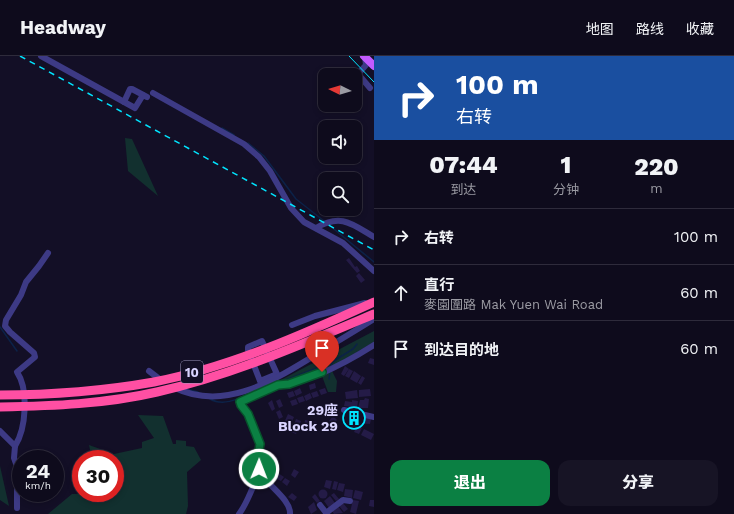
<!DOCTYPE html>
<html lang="zh">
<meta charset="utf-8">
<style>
body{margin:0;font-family:"Work Sans","Noto Sans SC",sans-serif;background:#171425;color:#f1f3f6;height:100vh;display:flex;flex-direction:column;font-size:15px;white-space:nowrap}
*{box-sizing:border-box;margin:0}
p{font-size:13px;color:#9b9ba3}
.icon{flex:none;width:22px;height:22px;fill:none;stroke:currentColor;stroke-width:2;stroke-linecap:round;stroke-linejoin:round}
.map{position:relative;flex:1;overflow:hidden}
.panel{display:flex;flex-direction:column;background:#0e0b1c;width:360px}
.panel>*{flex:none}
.banner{background:#1a4fa0;color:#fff;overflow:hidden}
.needle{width:26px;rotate:275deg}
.tools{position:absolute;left:318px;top:12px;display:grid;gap:8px}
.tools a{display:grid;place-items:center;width:44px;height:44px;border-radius:8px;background:#0e0b1c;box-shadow:0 2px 6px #0003,0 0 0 1px #2e2b3b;font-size:20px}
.speed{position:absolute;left:12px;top:394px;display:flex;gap:8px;font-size:20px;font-weight:700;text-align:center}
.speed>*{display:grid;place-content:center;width:52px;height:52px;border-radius:50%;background:#0e0b1c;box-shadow:0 2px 6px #0003,0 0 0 1px #2e2b3b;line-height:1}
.speed small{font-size:10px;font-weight:400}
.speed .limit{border:6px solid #d22;background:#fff;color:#111}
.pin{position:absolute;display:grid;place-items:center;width:34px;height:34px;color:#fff;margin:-41px -17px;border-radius:50% 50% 50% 0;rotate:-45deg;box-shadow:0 0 4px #0007}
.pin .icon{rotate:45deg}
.me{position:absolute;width:44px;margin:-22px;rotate:1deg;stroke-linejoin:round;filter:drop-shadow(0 0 3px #0008)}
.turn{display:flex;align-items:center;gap:14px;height:84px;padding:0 16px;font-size:18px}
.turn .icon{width:52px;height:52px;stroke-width:2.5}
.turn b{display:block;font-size:28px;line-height:34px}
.eta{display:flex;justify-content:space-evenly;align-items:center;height:68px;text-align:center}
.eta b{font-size:24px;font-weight:800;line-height:28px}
.cta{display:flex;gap:8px;margin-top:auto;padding:8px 16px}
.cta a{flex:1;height:46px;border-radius:12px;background:#0b8043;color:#fff;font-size:16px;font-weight:800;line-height:46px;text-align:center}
.cta a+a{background:#171425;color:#f1f3f6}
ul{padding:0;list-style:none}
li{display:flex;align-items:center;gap:12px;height:56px;padding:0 16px;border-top:1px solid #2e2b3b}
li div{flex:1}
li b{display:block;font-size:15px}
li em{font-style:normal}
header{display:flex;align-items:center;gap:24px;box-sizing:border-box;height:56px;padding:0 20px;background:#0e0b1c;border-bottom:1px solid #2e2b3b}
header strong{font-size:19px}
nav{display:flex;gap:22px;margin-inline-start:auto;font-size:14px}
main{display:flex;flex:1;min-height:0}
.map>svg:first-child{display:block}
.green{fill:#12302f}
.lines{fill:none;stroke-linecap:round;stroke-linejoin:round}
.stream{stroke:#0c2248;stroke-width:1.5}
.building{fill:#241b47}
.minor{stroke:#3d3a85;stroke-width:6}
.major{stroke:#c25bff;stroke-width:8}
.highway{stroke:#ff4fa3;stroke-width:9}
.tram{stroke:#00e5ff;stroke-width:1}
.rail{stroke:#00e5ff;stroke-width:1.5;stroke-dasharray:6 5;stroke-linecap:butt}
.route-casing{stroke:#07532c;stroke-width:10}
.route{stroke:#0b8043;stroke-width:7}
.labels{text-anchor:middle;stroke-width:3.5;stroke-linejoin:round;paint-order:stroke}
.shield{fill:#130f26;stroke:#9e99be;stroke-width:1}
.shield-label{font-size:13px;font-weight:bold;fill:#d9d4ff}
.poi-label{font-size:14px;font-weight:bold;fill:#d9d4ff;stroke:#130f26;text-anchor:end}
</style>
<header>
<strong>Headway</strong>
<nav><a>地图</a><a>路线</a><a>收藏</a></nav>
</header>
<main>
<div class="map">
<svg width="374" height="458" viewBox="0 0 374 458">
<rect width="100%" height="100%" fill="#130f26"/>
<g class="green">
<polygon points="125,82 132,83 158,140 128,115"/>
<path d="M374,275V286C348,301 309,328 279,325Z"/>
<polygon points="332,315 337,325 336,336 328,336 322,320"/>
<polygon points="138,359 163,360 173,388 176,388 176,384 186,385 186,390 194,391 201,404 187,416 188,450 186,458 48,458 72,438 115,437 115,403 92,403 89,389 114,398 142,392 142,386 154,382"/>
<polygon points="0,410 9,450 0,444"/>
</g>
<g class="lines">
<g class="stream">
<polyline points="222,72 234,79"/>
<polyline points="248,87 264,100 296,143 324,165"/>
<polyline points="329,169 374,206"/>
<polyline points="0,271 17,295"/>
<polyline points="331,311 332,306 353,293 357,288"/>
<polyline points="329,323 330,315"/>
<polyline points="281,326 332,306"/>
<polyline points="186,333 198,336"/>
<path d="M210,343C224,351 240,342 254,336"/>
</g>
</g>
<g class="building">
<polygon points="349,202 355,211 357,210 360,215 357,217 346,204"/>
<polygon points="359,217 365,224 361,227 356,220"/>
<polygon points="370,302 374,303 374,309 368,307"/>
<polygon points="345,310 349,313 344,320 341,318"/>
<polygon points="349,313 353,315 349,322 345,320"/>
<polygon points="354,315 361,320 357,327 350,323"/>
<polygon points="362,320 365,322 361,329 358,327"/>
<polygon points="315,327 316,332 310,334 309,329"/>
<polygon points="300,332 302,337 296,340 294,335"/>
<polygon points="325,332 327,337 321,339 319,334"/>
<polygon points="370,333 371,340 359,341 359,334"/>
<polygon points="357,334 358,342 346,343 345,336"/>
<polygon points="293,335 295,340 289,342 287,337"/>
<polygon points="317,335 319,340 313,342 311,337"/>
<polygon points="310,337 312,342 306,345 304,340"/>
<polygon points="303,340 305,345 299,347 297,342"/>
<polygon points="365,342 369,343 368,352 358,352 360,344 364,344"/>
<polygon points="280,343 283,350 279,352 276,345"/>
<polygon points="296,343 298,348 292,350 290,345"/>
<polygon points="272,344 275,353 272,355 268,347"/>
<polygon points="352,344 358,345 357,352 344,350 345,345 352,346"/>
<polygon points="326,349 328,354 322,356 320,351"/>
<polygon points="319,352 321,357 315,359 313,354"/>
<polygon points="280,354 283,361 279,363 276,356"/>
<polygon points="346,357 357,360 356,366 344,363"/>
<polygon points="288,358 294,361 289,372 283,369"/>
<polygon points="333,360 337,364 333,368 329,365"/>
<polygon points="359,360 371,363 370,368 357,367"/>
<polygon points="296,363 301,365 296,378 291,376"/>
<polygon points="305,364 317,366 315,373 304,370"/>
<polygon points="347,366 353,368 352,373 345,371"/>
<polygon points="357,370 362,372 359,378 354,376"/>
<polygon points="364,373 374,378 371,384 361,379"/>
<polygon points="272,399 277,402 274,408 269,405"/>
<polygon points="294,413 299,416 295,422 291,419"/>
<polygon points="278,417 284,421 281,425 275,422"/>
<polygon points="285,422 290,425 287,430 282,426"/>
<polygon points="326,424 332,425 330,433 324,431"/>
<polygon points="334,425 338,426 336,434 332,433"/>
<polygon points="339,427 345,428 343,436 337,434"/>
<polygon points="345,433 353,434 352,442 344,440"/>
<circle cx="323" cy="438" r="4.5"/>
<polygon points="355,434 363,436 361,444 353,442"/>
<polygon points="292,437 297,441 294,445 288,441"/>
<polygon points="334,437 339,443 336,445 331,439"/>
<polygon points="315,438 320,445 317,447 312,441"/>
<polygon points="330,440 335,447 329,452 324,445"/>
<polygon points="353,444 359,445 356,458 350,456"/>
<polygon points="370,444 374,444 374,451 369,450"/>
<polygon points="314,446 317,454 311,458 308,451"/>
<polygon points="343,447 348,453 344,456 339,450"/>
<polygon points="338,450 343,457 334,458 332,455"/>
</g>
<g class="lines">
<g class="minor">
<polyline points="41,0 135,52 143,39"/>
<polyline points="365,1 366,9 358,18 370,32"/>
<polyline points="153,37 244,88 259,101 270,115 291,152 304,166 343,187 374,215"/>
<polyline points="124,46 130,33 132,33 147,41"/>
<path d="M316,172C341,157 352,168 374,181"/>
<polyline points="292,269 315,260 365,247"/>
<polyline points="149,315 162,325"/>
<path d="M260,325L277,318L262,285L248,291V294L260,325L262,327C291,338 349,305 374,289"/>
<path d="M277,329L242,345L240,347C248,359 258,375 260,389C261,397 256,405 259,414C266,429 291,443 290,458"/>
<path d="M173,331C225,357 274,324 317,298C336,286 355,275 374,263"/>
<polyline points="344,354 374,361"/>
<polyline points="0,375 15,390 14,402 19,416 17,435 17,452"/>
<path d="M15,390C26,373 29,334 17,316L35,301L34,297L10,276L5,270L6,264L21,239L26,226L39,210L48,197"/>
<polyline points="320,449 327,458"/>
<polyline points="326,457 343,444 350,445"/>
<path d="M239,458C249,445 252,429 261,416"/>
</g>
<polyline class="major" points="364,0 374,10"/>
<g class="highway">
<path d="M0,339C52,339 103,335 154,326C230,311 304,278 374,246"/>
<path d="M0,351C53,350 105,348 157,336C232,319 303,288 374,258"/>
</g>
<polyline class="tram" points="349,0 374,26"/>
<polyline class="rail" points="20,0 374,194"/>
</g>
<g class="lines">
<g class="route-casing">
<polyline id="route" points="259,413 258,400 260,388 248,358 241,349 240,346 278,329 289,328 322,316"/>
</g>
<use href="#route" class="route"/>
</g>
<defs>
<g id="building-ring" transform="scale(1.15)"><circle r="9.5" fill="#130f26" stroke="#00e5ff" stroke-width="1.5"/><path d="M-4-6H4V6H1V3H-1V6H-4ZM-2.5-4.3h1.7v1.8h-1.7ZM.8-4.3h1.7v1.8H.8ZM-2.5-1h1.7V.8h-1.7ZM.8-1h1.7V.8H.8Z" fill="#00e5ff"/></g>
</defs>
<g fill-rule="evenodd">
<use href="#building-ring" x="354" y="362"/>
</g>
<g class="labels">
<rect class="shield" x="181" y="305" width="22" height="22" rx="3"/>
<g class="shield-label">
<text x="192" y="321">10</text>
</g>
<g class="poi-label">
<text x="338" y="359">29座<tspan x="338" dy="16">Block 29</tspan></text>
</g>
</g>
</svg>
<div class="tools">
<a><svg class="needle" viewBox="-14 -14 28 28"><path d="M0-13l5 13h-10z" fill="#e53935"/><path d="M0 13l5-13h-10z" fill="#9b9ba3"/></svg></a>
<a><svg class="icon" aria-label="sound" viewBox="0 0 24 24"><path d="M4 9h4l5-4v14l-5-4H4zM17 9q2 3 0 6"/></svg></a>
<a><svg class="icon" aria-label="search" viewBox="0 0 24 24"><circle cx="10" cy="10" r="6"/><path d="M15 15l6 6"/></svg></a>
</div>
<div class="speed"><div>24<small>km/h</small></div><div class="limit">30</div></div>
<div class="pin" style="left:322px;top:316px;background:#d93025"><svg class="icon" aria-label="arrive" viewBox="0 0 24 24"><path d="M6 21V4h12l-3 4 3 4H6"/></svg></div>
<svg class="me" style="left:259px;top:413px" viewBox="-20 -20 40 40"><circle r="17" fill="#0b8043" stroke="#fff" stroke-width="3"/><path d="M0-11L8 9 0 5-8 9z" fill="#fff"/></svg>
</div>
<section class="panel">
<div class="banner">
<div class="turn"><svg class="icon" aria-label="right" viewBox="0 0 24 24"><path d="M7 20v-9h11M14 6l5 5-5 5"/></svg><div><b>100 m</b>右转</div></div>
</div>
<div class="eta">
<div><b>07:44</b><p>到达</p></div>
<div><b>1</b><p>分钟</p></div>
<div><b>220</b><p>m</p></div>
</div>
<ul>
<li><svg class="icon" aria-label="right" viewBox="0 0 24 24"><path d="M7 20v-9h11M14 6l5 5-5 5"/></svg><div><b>右转</b></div><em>100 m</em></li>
<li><svg class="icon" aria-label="ahead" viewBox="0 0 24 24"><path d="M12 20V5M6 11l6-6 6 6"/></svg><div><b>直行</b><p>麥園圍路 Mak Yuen Wai Road</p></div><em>60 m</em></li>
<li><svg class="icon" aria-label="arrive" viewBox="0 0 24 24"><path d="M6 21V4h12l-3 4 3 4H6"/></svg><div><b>到达目的地</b></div><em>60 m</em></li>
</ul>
<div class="cta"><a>退出</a><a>分享</a></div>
</section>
</main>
